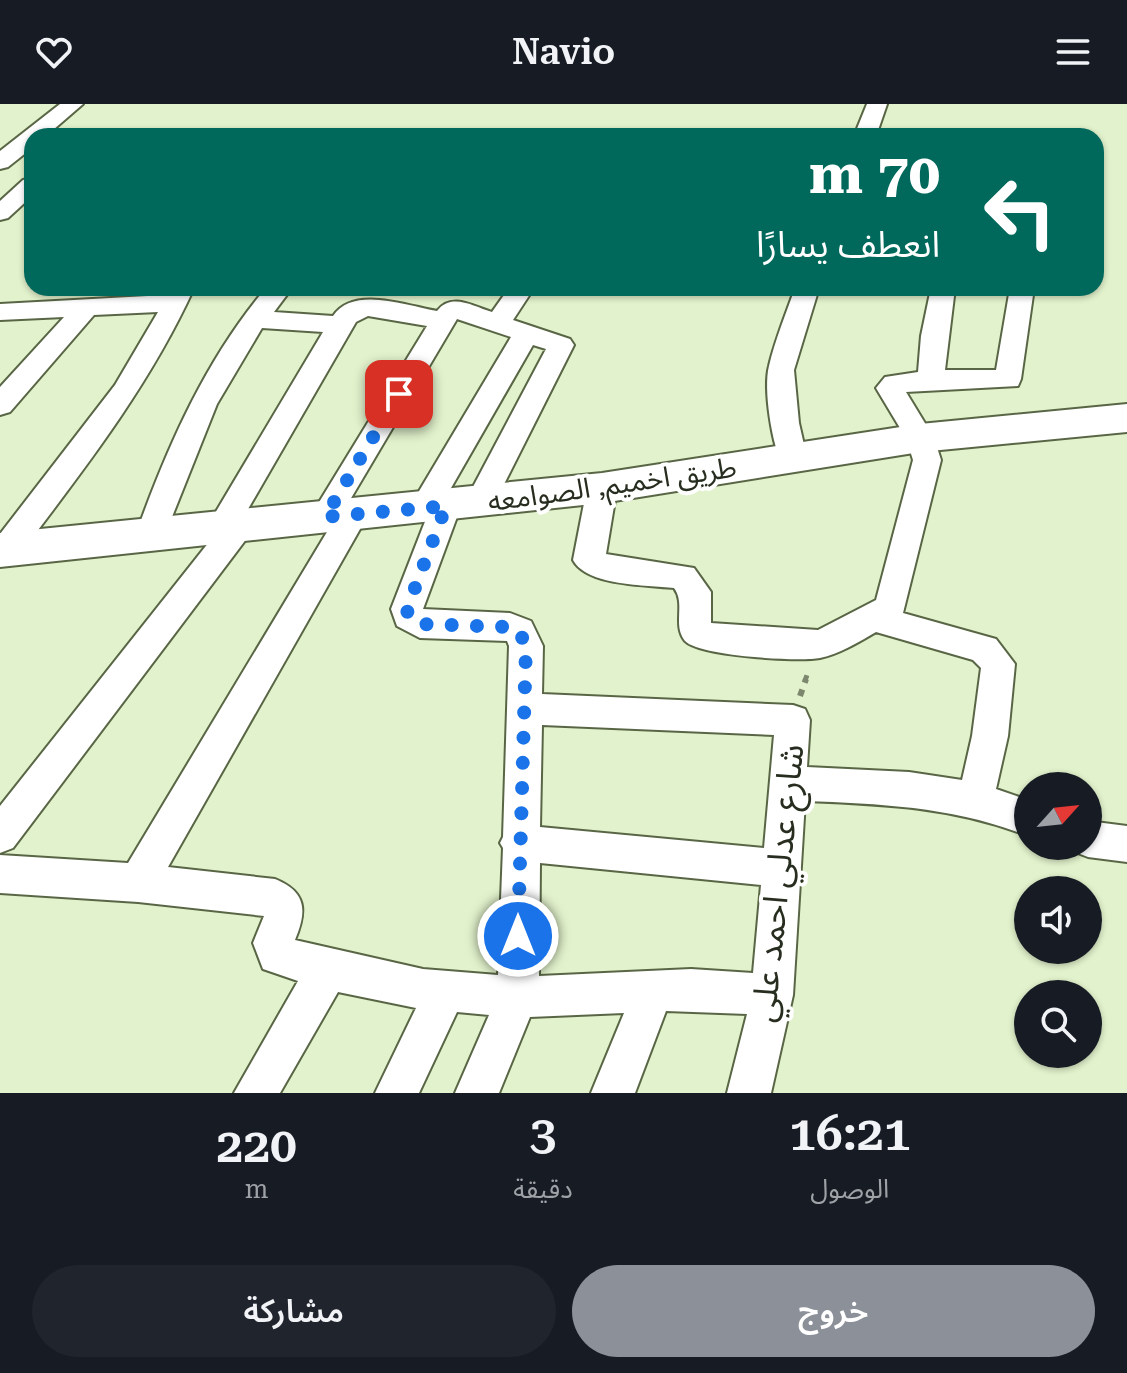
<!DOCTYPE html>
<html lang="ar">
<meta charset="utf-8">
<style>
body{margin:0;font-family:"Roboto Serif","Noto Sans Arabic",serif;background:#20242c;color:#f1f3f6;direction:rtl;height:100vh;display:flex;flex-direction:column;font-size:30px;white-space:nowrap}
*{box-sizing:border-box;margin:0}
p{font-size:26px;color:#9ea1a6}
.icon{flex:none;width:44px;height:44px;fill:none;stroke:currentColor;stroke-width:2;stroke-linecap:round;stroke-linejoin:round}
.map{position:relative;height:989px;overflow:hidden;direction:ltr}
.details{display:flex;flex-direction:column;background:#171b24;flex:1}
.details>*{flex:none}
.guide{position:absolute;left:24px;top:24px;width:1080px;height:168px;border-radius:24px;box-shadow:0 2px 6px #0004;direction:rtl;background:#00695c;color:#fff;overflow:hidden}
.needle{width:52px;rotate:63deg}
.controls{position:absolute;left:1014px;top:668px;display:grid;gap:16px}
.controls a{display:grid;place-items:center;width:88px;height:88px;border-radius:50%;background:#171b24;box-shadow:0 2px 6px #0004;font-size:40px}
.pin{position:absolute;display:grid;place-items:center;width:68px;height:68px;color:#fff;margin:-34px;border-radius:16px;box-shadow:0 4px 12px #0006}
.me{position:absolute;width:88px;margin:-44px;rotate:0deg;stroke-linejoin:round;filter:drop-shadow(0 0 6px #0008)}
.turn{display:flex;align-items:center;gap:28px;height:168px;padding:0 32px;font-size:36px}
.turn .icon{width:104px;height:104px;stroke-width:2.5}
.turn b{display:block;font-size:56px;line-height:68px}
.eta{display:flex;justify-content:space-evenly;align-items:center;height:136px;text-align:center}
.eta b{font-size:48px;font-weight:600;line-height:56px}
.action{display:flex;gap:16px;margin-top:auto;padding:16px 32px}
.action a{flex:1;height:92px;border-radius:48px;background:#8c9099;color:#fff;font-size:32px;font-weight:600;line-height:92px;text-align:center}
.action a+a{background:#20242c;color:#f1f3f6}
header{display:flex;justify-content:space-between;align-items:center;height:104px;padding:0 32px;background:#171b24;font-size:36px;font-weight:600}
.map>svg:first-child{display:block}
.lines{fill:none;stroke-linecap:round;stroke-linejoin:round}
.minor-casing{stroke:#596645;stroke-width:4}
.secondary-casing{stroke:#596645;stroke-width:4}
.path-far1{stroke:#7d876e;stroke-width:5;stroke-dasharray:6 6;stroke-linecap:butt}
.path{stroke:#7d876e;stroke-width:6;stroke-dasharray:7 7;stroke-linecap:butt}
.minor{fill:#fff;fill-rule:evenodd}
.secondary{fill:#fff;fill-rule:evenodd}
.route{stroke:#1a73e8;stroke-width:14;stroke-dasharray:0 25.2}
.labels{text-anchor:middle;stroke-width:8;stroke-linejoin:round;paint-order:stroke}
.street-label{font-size:28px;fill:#272d1f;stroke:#fff}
.near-street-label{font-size:34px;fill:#272d1f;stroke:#fff}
</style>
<header><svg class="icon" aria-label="menu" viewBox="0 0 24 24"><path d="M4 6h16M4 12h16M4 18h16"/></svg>Navio<svg class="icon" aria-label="heart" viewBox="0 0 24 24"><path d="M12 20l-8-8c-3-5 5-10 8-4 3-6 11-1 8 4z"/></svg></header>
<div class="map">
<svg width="1127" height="989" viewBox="0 0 1127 989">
<rect width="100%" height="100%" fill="#e2f2cc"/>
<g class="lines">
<g class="minor-casing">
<g id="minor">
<polygon points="60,0 83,0 46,32 32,32 32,44 8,63 0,65 0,47"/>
<polygon points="867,0 887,0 876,32 854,32"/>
<polygon points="32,74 32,92 8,114 0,116 0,97 23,76"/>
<path d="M170,184H194C149,283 82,368 16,455L0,457V430L115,281L158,208L94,211L10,308L0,311V283L64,213L0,216V200L166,191Z"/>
<path d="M266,184H292L274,208L333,212C353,181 408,202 437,207C451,188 473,202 492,208L509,184H534L513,216L570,235L574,241L491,406L480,409L469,406L465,398L546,245L533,241L447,391L457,394L461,402L423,505L510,509L531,517L543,542L542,590L793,601L805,605L810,616L807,663L909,668L962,676L972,632L981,564L973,556L876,528C859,538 839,550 820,554C798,558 699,552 685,537C672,521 686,500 674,484C646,481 587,482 573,456L587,384L592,376L602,373L612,376L617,384L606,450L694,464L711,488V519L818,526L876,496L913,356L906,334L876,284L885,273L918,268L921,232L931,184H955L945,266H996L1010,184H1034L1021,275L1018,282L906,288L934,334L941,356L903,509L996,535L1015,560L1008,632L996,685L1028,696V732C955,703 883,700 805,697L793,891L771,989H727L747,910L666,907L635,989H591L624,909L530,913L499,989H455L489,911L457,908L419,989H375L416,904L338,888L280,989H234L298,877L263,865L253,839L264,812L138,798L0,789V751L128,759L330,423L314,421L310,413L427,222L368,212L356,218L244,412L250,414L254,422L250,430L13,744L0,749V702L213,433L207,424L211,416L323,228L262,224L217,300L162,438L151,442L140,438L136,430C168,341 206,255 266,184ZM457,215L511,233L409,404L413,412L426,415L391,505L397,522L420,534L507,537L509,542L503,733L500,739L503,744L498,871L423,865L295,836C307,807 307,788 275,775L168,763L368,411L364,403L347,401ZM542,621L774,631L764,744L540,723ZM540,759L761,781L753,869L691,865L539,872Z"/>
<path d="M795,184H819L794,266L799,319L807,354L803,362L793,365L783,362C772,342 763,284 769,262C775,236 786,210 795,184Z"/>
<polygon points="1088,717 1127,722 1127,758 1088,753 1075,748 1072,742 1088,742"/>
</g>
</g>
<g class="secondary-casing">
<polygon id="secondary" points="1127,300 1127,328 920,348 602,399 0,463 0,429 602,369 920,320"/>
</g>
<polyline class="path-far1" points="805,577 808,568"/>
<polyline class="path" points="800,592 806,575"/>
<use href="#minor" class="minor"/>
<use href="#secondary" class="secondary"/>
</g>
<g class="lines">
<polyline class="route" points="399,290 325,413 446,402 407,505 408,512 420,520 510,523 519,527 526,542 518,832"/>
</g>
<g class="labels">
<g class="street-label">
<text transform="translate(612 380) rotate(-8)" y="10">طريق اخميم, الصوامعه</text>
</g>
<g class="near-street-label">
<text transform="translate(777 779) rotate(-84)" y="12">شارع عدلي احمد علي</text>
</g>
</g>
</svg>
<div class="controls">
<a><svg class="needle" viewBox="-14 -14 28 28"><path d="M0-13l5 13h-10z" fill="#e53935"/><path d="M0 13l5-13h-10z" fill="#9ea1a6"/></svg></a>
<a><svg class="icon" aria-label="sound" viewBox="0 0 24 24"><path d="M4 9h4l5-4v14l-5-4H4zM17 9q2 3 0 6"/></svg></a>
<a><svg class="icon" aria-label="search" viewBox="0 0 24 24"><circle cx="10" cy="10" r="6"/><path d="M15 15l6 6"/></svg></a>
</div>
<div class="pin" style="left:399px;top:290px;background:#d93025"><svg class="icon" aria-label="arrive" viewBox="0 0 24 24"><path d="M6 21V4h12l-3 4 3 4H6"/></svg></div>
<svg class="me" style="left:518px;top:832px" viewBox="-20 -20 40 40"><circle r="17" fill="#1a73e8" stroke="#fff" stroke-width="3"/><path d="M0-11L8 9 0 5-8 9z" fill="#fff"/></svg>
<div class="guide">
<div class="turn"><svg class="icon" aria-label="left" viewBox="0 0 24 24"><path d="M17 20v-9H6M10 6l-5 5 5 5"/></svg><div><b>70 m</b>انعطف يسارًا</div></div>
</div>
</div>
<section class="details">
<div class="eta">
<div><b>16:21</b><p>الوصول</p></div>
<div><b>3</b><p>دقيقة</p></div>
<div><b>220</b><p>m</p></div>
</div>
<div class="action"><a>خروج</a><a>مشاركة</a></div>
</section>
